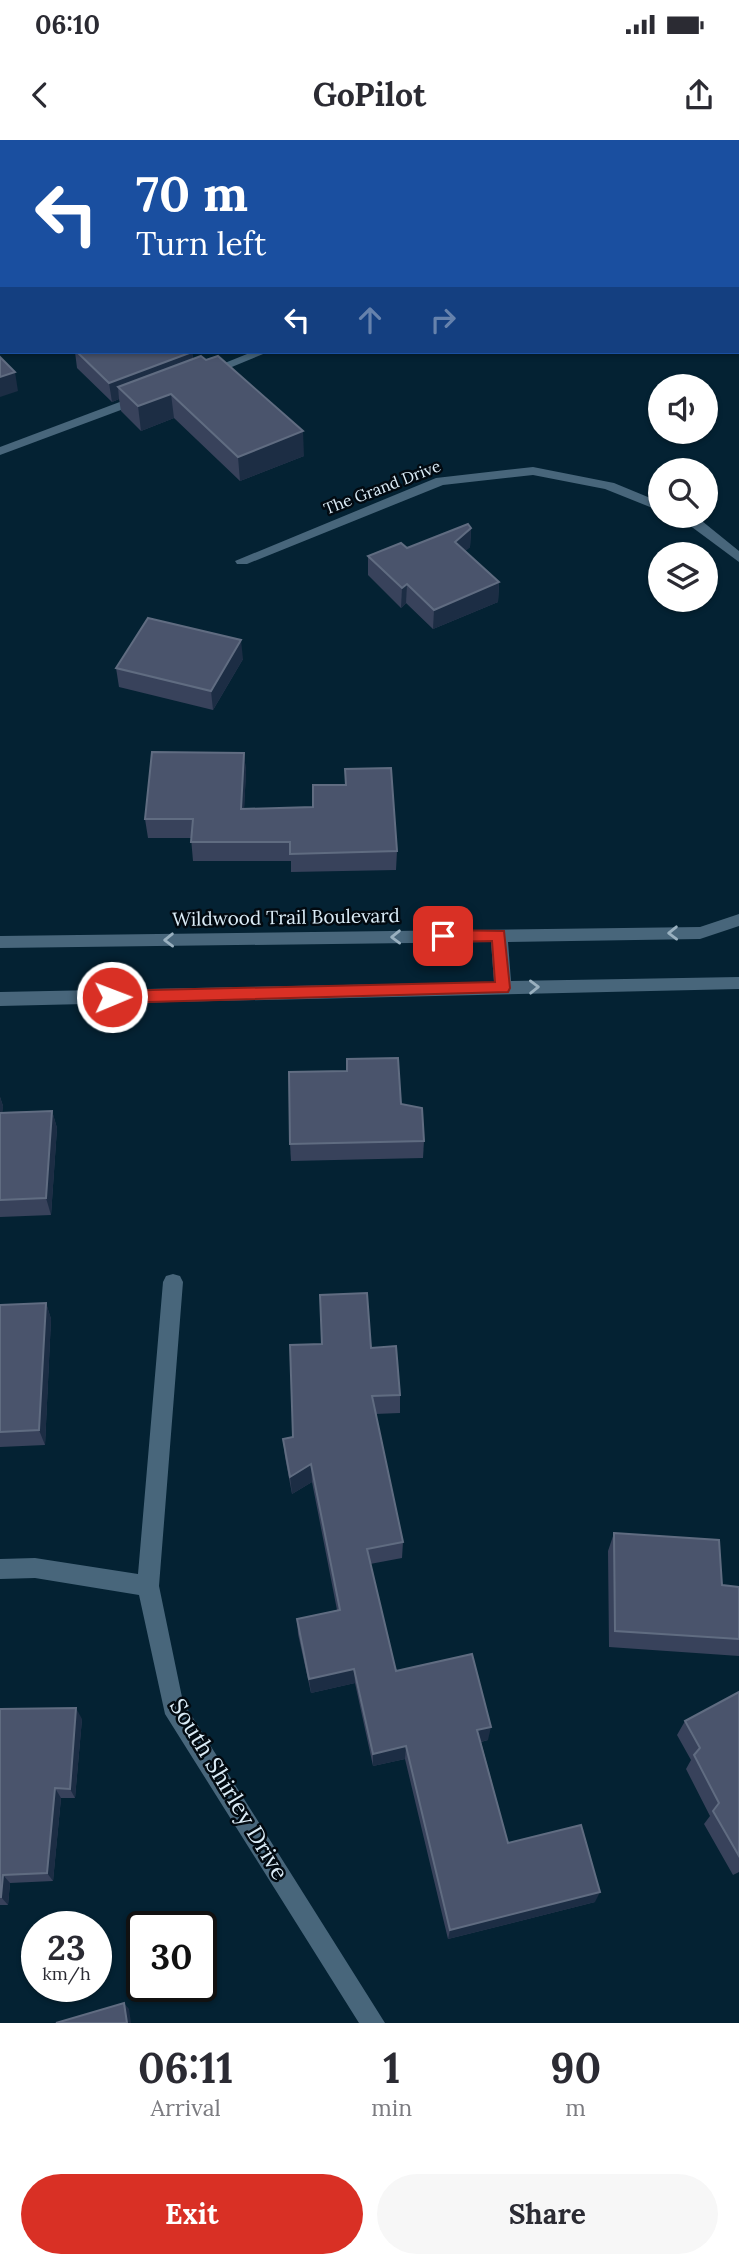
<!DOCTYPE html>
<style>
body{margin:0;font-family:Lora,serif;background:#f7f7f7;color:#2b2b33;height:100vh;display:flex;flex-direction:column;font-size:26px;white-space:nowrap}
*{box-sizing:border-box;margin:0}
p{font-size:23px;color:#7c7c81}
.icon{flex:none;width:38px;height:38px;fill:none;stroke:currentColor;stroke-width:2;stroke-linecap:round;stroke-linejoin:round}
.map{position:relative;height:1883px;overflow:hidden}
.sheet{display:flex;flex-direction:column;background:#fff;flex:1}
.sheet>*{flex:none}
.guide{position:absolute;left:0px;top:0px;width:740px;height:214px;box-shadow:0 2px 5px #0004;background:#1a4fa0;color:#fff;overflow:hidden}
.controls{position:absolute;left:648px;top:234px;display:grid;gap:14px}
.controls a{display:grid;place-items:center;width:70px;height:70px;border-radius:50%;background:#fff;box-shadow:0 2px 5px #0004;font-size:35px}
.speed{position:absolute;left:21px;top:1771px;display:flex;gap:14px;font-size:35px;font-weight:700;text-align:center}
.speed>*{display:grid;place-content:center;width:91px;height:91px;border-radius:50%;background:#fff;box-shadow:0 2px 5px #0004;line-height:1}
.speed small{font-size:18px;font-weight:400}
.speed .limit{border:4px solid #111;border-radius:10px;background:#fff;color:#111}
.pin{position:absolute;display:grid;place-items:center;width:60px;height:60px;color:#fff;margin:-30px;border-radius:14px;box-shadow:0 4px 10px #0006}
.me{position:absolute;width:77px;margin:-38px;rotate:89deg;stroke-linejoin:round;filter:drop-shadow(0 0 5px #0008)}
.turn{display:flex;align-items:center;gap:24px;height:147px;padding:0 21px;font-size:32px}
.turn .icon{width:91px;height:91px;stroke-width:2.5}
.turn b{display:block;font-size:49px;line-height:60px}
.lanes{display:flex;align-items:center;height:66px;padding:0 21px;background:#0003;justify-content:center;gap:35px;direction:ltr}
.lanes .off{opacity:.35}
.eta{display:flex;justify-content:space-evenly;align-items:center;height:119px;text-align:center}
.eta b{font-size:42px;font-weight:700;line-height:49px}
.primary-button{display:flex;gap:14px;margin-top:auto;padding:14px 21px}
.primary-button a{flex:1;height:80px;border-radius:42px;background:#d93025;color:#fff;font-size:28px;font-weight:700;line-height:80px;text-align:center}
.primary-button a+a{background:#f7f7f7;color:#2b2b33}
.status{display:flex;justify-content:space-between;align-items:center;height:49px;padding:0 35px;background:#fff;direction:ltr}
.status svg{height:19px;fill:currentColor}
header{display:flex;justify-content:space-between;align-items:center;height:91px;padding:0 21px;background:#fff;font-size:32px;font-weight:700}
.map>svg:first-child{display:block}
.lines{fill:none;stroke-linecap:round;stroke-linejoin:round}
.minor{fill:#48667b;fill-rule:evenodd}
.wall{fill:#38425b}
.shaded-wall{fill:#1c2d44}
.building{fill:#4a546c;stroke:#606c81;stroke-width:2}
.oneway{stroke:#99b0bf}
.route{fill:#d93025;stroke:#8d1f18;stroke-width:2}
.labels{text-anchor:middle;stroke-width:5;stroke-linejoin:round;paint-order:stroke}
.far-street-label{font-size:16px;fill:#dbecf7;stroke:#020a11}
.street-label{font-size:19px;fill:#dbecf7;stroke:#020a11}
.near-street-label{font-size:23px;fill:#dbecf7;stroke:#020a11}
</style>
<div class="status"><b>06:10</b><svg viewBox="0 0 49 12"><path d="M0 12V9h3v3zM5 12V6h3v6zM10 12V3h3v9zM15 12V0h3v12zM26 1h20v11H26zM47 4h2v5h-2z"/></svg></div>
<header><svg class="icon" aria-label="back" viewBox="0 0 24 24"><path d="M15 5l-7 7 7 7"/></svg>GoPilot<svg class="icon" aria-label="share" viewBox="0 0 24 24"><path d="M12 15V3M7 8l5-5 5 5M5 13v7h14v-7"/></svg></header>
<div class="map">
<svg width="739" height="1883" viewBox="0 0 739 1883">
<rect width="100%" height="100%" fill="#042233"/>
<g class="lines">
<g class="minor">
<polygon points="41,0 55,0 56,2 42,2"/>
<polygon points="366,0 381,0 365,2"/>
<rect x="738" y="28" width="1" height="6"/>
<rect x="0" y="120" width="2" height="6"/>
<polygon points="252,212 268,212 210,236 200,233"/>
<polygon points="141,254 147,258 145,261 0,315 0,307"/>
<polygon points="533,327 614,343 660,362 660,371 605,349 533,335 443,345 247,424 237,424 235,421 436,338"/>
<polygon points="677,376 697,377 739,411 739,422"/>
<polygon points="739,774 739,786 700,799 508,802 511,841 739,837 739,849 0,866 0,852 494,842 491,802 0,808 0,796 700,787"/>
<polygon points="173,1134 180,1136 183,1142 159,1446 183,1562 385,1883 359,1883 165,1574 139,1455 35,1438 0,1439 0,1419 35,1418 138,1434 163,1142 166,1136"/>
</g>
</g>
<g class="wall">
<polygon points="176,0 299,0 293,2 176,2"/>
<polygon points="0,1 2,2 2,78 0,77"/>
<polygon points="75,212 192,212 193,219 304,316 240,341 174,278 141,291 121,271 119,259 112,262 77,228"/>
<polygon points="471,388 470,407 465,411 499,442 498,462 433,489 406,463 401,468 368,435 368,416 407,408"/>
<polygon points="243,519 213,570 119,547 116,528"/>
<polygon points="244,613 246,632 244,669 313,667 345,645 345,629 397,711 396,730 291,732 291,721 193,721 191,698 148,698 145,679"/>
<polygon points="0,957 3,966 2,972 52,971 57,988 51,1075 0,1077"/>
<polygon points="401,964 424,1001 423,1018 291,1021 290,1004"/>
<polygon points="46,1163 51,1179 45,1305 0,1307 0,1165"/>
<polygon points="371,1208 400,1255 400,1273 375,1274 403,1402 402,1418 370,1424 396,1531 488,1600 481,1602 508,1703 595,1762 448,1799 405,1619 373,1626 355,1543 311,1553 298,1494 297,1479 337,1470 312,1342 292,1354 285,1317 283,1299 293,1297"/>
<polygon points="614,1393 722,1445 739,1447 739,1516 609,1507 608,1411"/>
<polygon points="739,1552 739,1732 733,1735 704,1684 710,1676 686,1629 691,1620 677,1595 685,1581"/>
<polygon points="0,1569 82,1579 75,1658 61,1658 53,1741 10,1743 8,1765 0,1765"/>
</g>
<g class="shaded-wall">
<polygon points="269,0 299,0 293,2 269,2"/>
<polygon points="192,212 194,231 118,247 119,259 112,262 109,243"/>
<polygon points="15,232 18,251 0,257 0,237"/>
<polygon points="171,254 174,278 141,291 138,266"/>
<polygon points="303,291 304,316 240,341 238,317"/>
<polygon points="471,388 470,407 454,421 455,402"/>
<polygon points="499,442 498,462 433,489 434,470"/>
<polygon points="407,444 406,463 401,468 402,448"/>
<polygon points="241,500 243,519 213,570 211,551"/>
<polygon points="244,613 246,632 243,688 241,669"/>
<polygon points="0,957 3,966 1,990 0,988"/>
<polygon points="52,971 57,988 51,1075 46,1058"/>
<polygon points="46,1163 51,1179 45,1305 39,1290"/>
<polygon points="311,1324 312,1342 292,1354 290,1337"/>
<polygon points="354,1529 355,1543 311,1553 309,1539"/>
<polygon points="76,1568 82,1579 75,1658 70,1649"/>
<polygon points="491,1587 488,1600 475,1603 477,1590"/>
<polygon points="406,1606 405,1619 373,1626 373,1614"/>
<polygon points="55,1648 61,1658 53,1741 47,1733"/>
<polygon points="3,1735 10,1743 8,1765 1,1757"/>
<polygon points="600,1752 595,1762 448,1799 450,1790"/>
<polygon points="124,1863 129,1869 131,1883 127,1883"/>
</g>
<g class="building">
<polygon points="0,1 2,2 2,61 0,60"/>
<polygon points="77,212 192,212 109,243"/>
<polygon points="201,216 206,220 218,216 303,291 238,317 171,254 138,266 118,247"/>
<polygon points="0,217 15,232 0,237"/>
<polygon points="468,384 471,388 455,402 499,442 434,470 407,444 402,448 368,416 401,403 407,408"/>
<polygon points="148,478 241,500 211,551 116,528"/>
<polygon points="152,612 244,613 241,669 313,667 313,645 346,645 345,629 391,628 397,711 290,714 290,702 191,702 193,679 145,679"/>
<polygon points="398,918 401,964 422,968 424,1001 290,1004 289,932 347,931 347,919"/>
<polygon points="52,971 46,1058 0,1060 0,973"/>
<polygon points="367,1153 371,1208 396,1206 400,1255 372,1256 403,1402 367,1409 396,1531 472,1514 491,1587 477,1590 508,1703 581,1685 600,1752 450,1790 406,1606 373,1614 354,1529 309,1539 297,1479 340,1470 311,1324 290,1337 283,1299 293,1297 290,1205 322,1204 320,1155"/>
<polygon points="46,1163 39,1290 0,1292 0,1165"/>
<polygon points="614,1393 719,1400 722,1445 739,1447 739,1499 615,1491"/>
<polygon points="739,1552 739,1716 713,1671 719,1663 694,1615 700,1608 685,1581"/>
<polygon points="76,1568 70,1649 55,1648 47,1733 3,1735 1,1757 0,1757 0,1569"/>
<polygon points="124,1863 127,1883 56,1883"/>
</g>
<defs><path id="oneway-chevron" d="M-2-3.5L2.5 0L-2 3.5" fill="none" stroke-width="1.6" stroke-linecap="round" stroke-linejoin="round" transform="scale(1.75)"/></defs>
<g class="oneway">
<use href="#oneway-chevron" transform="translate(673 793) rotate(179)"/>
<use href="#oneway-chevron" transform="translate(396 797) rotate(179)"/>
<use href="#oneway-chevron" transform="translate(169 800) rotate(179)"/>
<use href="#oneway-chevron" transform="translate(534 847) rotate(-1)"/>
</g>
<polygon class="route" points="443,790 504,791 510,848 508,852 112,863 104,857 112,851 495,842 492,801 443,802 436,796"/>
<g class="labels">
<g class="far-street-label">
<text transform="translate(382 347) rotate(-21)" y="6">The Grand Drive</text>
</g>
<g class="street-label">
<text transform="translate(286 777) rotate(-1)" y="7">Wildwood Trail Boulevard</text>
</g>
<g class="near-street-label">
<text transform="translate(229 1649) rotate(59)" y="8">South Shirley Drive</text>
</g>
</g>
</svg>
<div class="controls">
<a><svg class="icon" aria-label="sound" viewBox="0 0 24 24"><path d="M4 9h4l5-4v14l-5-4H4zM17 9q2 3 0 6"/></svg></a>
<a><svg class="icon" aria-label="search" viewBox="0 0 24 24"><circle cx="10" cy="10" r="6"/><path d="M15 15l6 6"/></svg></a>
<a><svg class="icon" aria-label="layers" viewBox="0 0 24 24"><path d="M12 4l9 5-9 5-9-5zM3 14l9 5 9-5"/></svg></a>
</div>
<div class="speed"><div>23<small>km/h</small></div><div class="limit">30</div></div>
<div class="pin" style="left:443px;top:796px;background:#d93025"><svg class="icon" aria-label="arrive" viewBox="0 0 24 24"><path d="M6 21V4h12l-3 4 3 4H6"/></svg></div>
<svg class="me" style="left:112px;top:857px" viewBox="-20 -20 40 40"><circle r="17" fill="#d93025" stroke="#fff" stroke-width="3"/><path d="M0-11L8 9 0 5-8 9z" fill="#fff"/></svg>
<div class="guide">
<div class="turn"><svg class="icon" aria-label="left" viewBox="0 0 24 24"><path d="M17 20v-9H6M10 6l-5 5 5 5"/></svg><div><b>70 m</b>Turn left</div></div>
<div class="lanes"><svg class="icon" aria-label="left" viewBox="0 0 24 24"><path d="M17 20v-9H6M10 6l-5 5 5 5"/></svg><svg class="icon off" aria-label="ahead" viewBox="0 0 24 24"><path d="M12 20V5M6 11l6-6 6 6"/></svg><svg class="icon off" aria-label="right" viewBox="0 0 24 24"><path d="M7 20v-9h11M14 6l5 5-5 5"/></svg></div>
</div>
</div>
<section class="sheet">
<div class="eta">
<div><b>06:11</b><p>Arrival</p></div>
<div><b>1</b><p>min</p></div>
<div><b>90</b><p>m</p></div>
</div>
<div class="primary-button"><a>Exit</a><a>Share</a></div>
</section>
